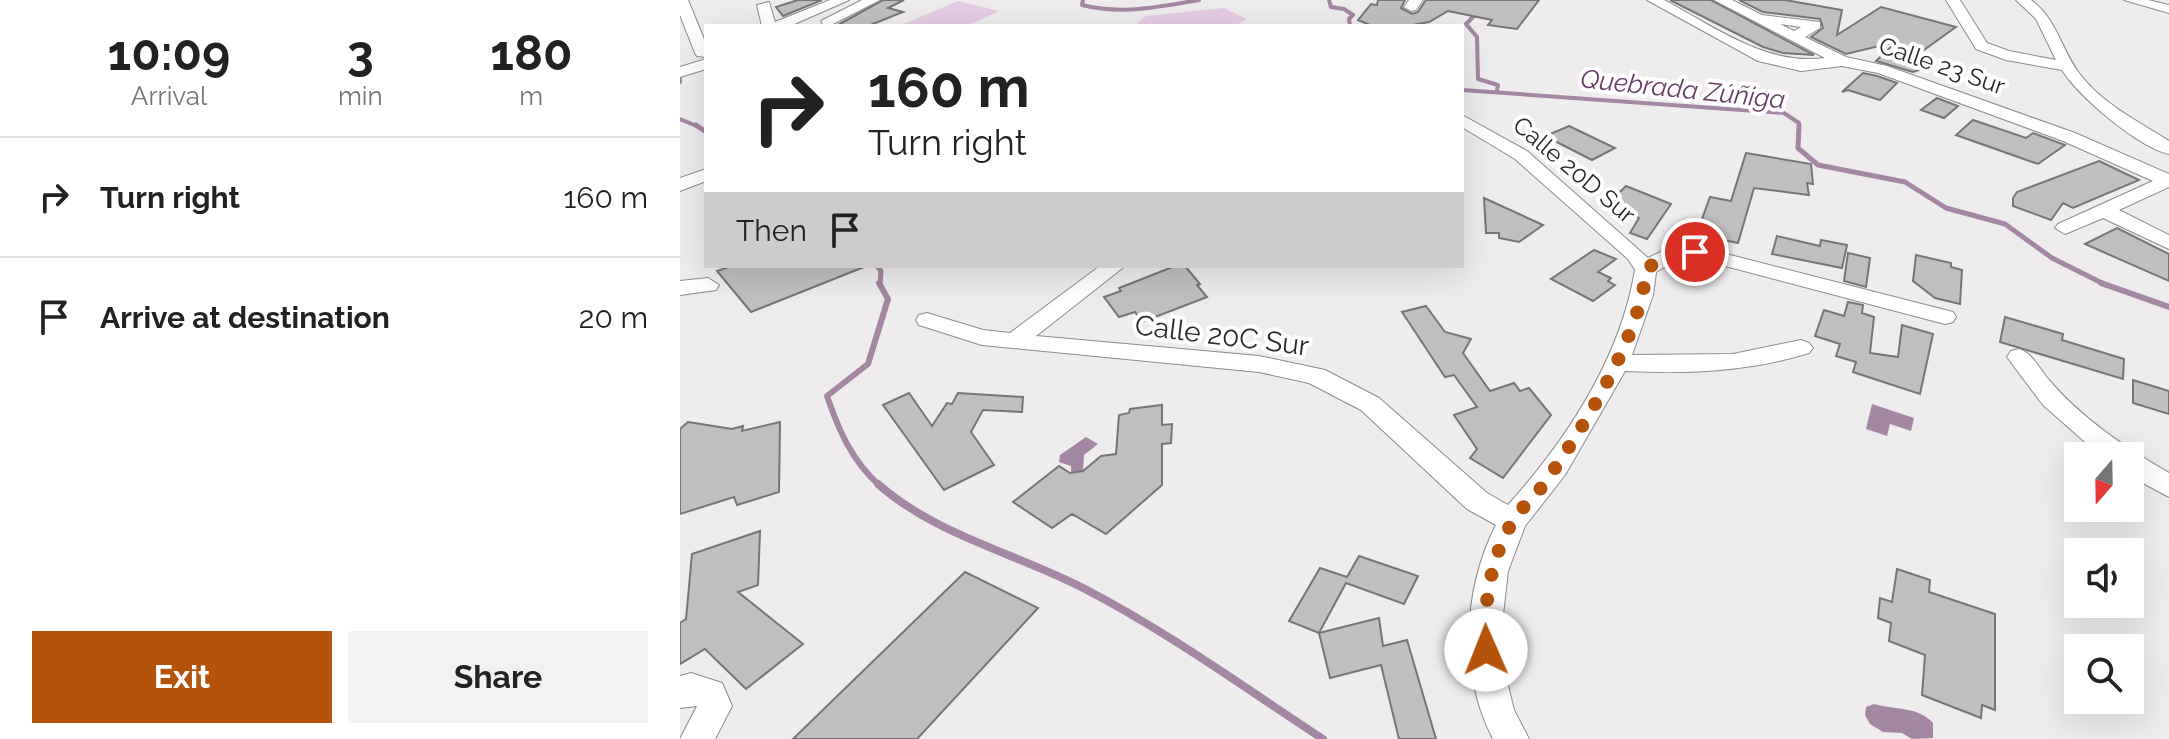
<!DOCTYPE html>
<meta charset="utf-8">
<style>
body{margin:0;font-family:Raleway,sans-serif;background:#f2f2f2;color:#222;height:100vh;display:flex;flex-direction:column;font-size:30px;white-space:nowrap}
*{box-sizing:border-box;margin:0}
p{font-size:26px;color:#767676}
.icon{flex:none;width:44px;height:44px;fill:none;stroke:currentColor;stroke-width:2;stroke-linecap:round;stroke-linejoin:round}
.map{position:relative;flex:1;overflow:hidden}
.panel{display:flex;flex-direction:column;background:#fff;width:680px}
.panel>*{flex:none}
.hud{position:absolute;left:24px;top:24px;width:760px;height:244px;border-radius:0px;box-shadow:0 8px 32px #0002;background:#fff;color:#222;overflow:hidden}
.needle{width:52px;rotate:200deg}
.tools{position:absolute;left:1384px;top:442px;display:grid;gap:16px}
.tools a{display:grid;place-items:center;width:80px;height:80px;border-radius:0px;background:#fff;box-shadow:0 8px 32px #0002;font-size:40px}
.pin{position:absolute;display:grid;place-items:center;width:68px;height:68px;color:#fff;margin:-34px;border:4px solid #fff;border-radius:50%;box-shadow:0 2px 8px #0007}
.me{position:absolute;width:88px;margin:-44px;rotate:359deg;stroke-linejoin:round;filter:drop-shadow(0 0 6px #0008)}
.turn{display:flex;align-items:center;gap:28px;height:168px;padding:0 32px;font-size:36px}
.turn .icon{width:104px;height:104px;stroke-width:2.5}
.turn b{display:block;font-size:56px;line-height:68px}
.then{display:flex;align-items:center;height:76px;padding:0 32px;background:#0003;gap:16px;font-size:30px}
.eta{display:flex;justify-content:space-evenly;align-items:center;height:136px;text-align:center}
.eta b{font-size:48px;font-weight:700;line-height:56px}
.button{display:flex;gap:16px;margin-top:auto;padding:16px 32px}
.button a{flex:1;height:92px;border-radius:0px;background:#b45309;color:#fff;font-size:32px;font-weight:700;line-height:92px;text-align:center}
.button a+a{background:#f2f2f2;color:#222}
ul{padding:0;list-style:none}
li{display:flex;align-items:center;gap:24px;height:120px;padding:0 32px;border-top:2px solid #e0e0e0}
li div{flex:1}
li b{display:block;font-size:30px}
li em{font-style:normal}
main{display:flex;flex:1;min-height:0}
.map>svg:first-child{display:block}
.green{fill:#e5cbe3}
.water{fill:#a487a2}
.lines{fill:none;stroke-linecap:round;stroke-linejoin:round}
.stream-far3{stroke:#a487a2;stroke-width:4}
.stream-far2{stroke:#a487a2;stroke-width:5}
.stream-far1{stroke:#a487a2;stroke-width:6}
.stream{stroke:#a487a2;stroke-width:8}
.building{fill:#c2bfc2;stroke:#787577;stroke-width:2}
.minor-casing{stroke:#8d8b8d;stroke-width:2}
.minor{fill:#fff;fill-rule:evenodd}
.route{stroke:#b45309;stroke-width:14;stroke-dasharray:0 25.2}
.labels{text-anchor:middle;stroke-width:8;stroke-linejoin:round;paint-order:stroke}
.far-street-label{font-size:24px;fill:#2a292a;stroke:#fff}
.far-water-label{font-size:26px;font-style:italic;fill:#653d65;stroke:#fff}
.street-label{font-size:28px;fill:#2a292a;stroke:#fff}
</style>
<main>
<section class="panel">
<div class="eta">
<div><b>10:09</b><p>Arrival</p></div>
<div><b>3</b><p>min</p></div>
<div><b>180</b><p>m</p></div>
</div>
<ul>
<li><svg class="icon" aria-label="right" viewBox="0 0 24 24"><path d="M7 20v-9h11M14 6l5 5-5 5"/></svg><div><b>Turn right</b></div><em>160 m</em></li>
<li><svg class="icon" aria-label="arrive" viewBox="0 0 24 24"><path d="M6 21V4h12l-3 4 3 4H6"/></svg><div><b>Arrive at destination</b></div><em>20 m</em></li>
</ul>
<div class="button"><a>Exit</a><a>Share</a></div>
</section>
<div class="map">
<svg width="1489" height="739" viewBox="0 0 1489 739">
<rect width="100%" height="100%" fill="#efecee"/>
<g class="green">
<polygon points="278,1 319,11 287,26 219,26"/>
<polygon points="544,8 567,19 554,26 454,26 466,16"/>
</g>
<g class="water">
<polygon points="1192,404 1234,418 1231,431 1210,424 1207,436 1186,429"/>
<polygon points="406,437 418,444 404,455 403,471 391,472 391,466 379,462 380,455"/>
<path d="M1194,704C1214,710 1238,706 1253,723V738L1232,739L1222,733L1203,732L1190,724L1185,715L1186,707Z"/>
</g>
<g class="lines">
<g class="stream-far3">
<path d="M403,0L402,5C442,15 479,7 519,0"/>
<polyline points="649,0 651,7 664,9 673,15 669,19 670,26"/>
<polyline points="798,12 786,24 797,37 798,79 818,85 817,90"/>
<polyline points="751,26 770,26"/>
<polyline points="0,78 0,82"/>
<polyline points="782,90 1104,113 1119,123 1119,127"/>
<polyline points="0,119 19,127"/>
</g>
<g class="stream-far2">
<polyline points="16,125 26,132"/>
<polyline points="1119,125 1118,148 1138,165 1225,182 1266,208 1325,224 1372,258 1426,285"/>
<polyline points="197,266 201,271 200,285"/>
</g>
<g class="stream-far1">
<path d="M199,283L208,299L188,364L147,396C159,431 172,461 200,486"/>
<polyline points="1421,283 1489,307"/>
</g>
<path class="stream" d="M198,484C257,536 336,553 405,589C488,632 565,688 643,739"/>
</g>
<g class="building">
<polygon points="118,0 142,0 103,16 96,7"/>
<polygon points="203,0 224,0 208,8 223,12 188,26 156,26"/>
<polygon points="698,0 725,0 721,8 732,14 738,12 746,0 859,0 837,29 808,25 812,20 768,11 749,22 727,26 692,26 678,20 691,4 697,5"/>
<polygon points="990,0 1031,0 1134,55 1103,53 1083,47"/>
<polygon points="1059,0 1105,0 1162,10 1157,35 1201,7 1276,27 1237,55 1247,61 1239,63 1244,65 1237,67 1242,69 1233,72 1196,61 1216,42 1166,54 1131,37 1143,28 1140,19 1083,12"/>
<polygon points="1183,73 1197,76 1217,83 1200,100 1168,90 1162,92"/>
<polygon points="1257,98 1278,106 1264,118 1241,110"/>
<polygon points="1293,120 1346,138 1353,133 1385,145 1358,164 1276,135"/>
<polygon points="889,126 916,139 935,148 912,160 865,136"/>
<polygon points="1066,153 1131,164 1133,184 1127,183 1129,195 1074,188 1058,243 1039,239 1037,246 1014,241 1030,197 1051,201"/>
<polygon points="1419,161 1459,180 1393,208 1383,203 1371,220 1333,206 1333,198 1337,192"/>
<polygon points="946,186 991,204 967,239 950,233 959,218 922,203 936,190 940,192"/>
<polygon points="804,198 863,225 839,242 819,238 819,233 806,233"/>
<polygon points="1437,228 1489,254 1489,281 1405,244"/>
<polygon points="1097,236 1140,246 1141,240 1167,245 1162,268 1092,254"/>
<polygon points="914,250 936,259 918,272 931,278 928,281 935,285 913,301 871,279"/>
<polygon points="1168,253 1190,258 1186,287 1164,281"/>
<polygon points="1236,255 1271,263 1271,267 1282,270 1280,304 1255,298 1233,281"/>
<polygon points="52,266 184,266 184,267 71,312 37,271"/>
<polygon points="495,266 505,266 520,284 517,285 527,297 462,322 455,312 439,317 424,297 441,291 439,288"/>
<polygon points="1168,302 1183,305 1182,313 1194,317 1190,353 1218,357 1222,325 1253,334 1240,394 1173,372 1176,362 1156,356 1160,344 1135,336 1144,310 1164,316"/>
<polygon points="746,306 765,332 791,339 783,353 810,391 834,383 840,391 849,388 871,415 823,478 790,458 797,449 774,415 797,407 774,375 765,377 722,312"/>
<polygon points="1325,317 1383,334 1382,340 1444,359 1443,379 1320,342"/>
<polygon points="1453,380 1489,391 1489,414 1453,403"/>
<polygon points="229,393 252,426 267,403 272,404 278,393 343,397 342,412 303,410 291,432 314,465 264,490 203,405"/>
<polygon points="482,405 482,425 492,424 491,443 482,444 482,485 426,534 392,514 372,528 333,502 379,466 390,473 403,471 421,456 436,454 439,415 449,413 450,409"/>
<polygon points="8,422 52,429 63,426 62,431 100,422 99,492 57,505 54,497 0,514 0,429"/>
<polygon points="80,531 78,585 58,592 123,644 66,689 25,649 0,664 0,623 6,619 12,554"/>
<polygon points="679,556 738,576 724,604 666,583 639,633 609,621 640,568 667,577"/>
<polygon points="1217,569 1250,580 1249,592 1315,614 1315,710 1302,705 1301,718 1242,695 1245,655 1209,641 1211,623 1198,618 1200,598 1212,602"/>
<polygon points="285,572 358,608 237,739 113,739"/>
<polygon points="699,618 703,646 727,640 756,739 719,739 701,665 650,678 639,633"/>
</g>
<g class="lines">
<g class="minor-casing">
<g id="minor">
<polygon points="0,0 8,0 26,44 26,57 17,56 15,53 0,15"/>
<polygon points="150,0 169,0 110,26 82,26 77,5 89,2 95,22"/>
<polygon points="182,0 200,0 153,24 143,24 141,21"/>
<polygon points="729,0 743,0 736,10 731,11 724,7"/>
<path d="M967,0H984C1035,27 1086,66 1145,58L1034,0H1052L1082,15L1140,22V28L1125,37L1166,57L1207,66L1395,133L1489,174V187L1439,210L1489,235V249L1423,218L1385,234L1375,228L1378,224L1473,181L1383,141L1198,73L1162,66L1121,71L1078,61ZM1100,24L1121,27L1114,31Z"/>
<path d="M1266,0H1280L1307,43L1329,51L1376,60L1356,19L1336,0H1351C1377,19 1381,49 1399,73C1422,104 1458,121 1489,141V154C1458,147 1399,97 1382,70L1326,60L1296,49Z"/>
<polygon points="1444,0 1468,0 1489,5 1489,13"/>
<polygon points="26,59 26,69 0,77 0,67"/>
<path d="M782,115L847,151L968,258L987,249L1015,246L1273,312L1276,317L1273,322L1265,324L1015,258L996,260L976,272L973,295L952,355L1053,354L1121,340L1129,343L1133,348L1129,353C1068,372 1008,374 945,371L885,475L845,526L828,571L822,623L824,669L834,710L849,739H813C779,673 783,590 816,525L787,509L681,410L629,383L579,372L302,345L239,325L236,320L239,315L247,313L303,330L330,333L420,266H445L356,336L579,356L645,370L699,398L807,493L828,505C888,438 940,359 955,270L948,259L835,159L782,127Z"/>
<polygon points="26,169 26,181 0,191 0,178"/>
<polygon points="28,278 39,285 36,290 0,295 0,281"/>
<path d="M1339,349C1352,353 1359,368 1368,379C1402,419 1445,447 1489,473V497L1450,476V456H1421L1363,405L1327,357L1331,351Z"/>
<polygon points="11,673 42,683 52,706 35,739 0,739 17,706 0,708 0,676"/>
</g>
</g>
<use href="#minor" class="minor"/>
</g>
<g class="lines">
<path class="route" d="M806,650C803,607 810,558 833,521C840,509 852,499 861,488C899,436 962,334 966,270C982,256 993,251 1015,252"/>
</g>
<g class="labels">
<g class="far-street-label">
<text transform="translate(1262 66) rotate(19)" y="8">Calle 23 Sur</text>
<text transform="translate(894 170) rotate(40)" y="8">Calle 20D Sur</text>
</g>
<g class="far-water-label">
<text transform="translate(1003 89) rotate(6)" y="9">Quebrada Zúñiga</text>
</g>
<g class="street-label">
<text transform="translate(542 335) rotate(7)" y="10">Calle 20C Sur</text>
</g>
</g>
</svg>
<div class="tools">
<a><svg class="needle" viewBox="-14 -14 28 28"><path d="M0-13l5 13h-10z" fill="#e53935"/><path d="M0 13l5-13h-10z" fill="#767676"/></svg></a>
<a><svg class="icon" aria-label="sound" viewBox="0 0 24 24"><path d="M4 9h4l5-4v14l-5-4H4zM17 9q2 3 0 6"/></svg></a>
<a><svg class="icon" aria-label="search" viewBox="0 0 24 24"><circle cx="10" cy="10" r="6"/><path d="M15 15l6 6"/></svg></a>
</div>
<div class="pin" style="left:1015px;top:252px;background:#d93025"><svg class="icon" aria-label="arrive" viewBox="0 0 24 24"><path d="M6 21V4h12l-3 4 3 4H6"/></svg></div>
<svg class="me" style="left:806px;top:650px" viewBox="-20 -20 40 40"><circle r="19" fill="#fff"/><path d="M0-13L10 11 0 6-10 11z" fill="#b45309"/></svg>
<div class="hud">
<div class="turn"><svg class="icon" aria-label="right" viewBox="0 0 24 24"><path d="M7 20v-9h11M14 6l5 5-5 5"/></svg><div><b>160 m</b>Turn right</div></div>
<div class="then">Then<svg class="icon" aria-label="arrive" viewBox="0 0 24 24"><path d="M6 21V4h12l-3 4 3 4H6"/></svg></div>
</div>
</div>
</main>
